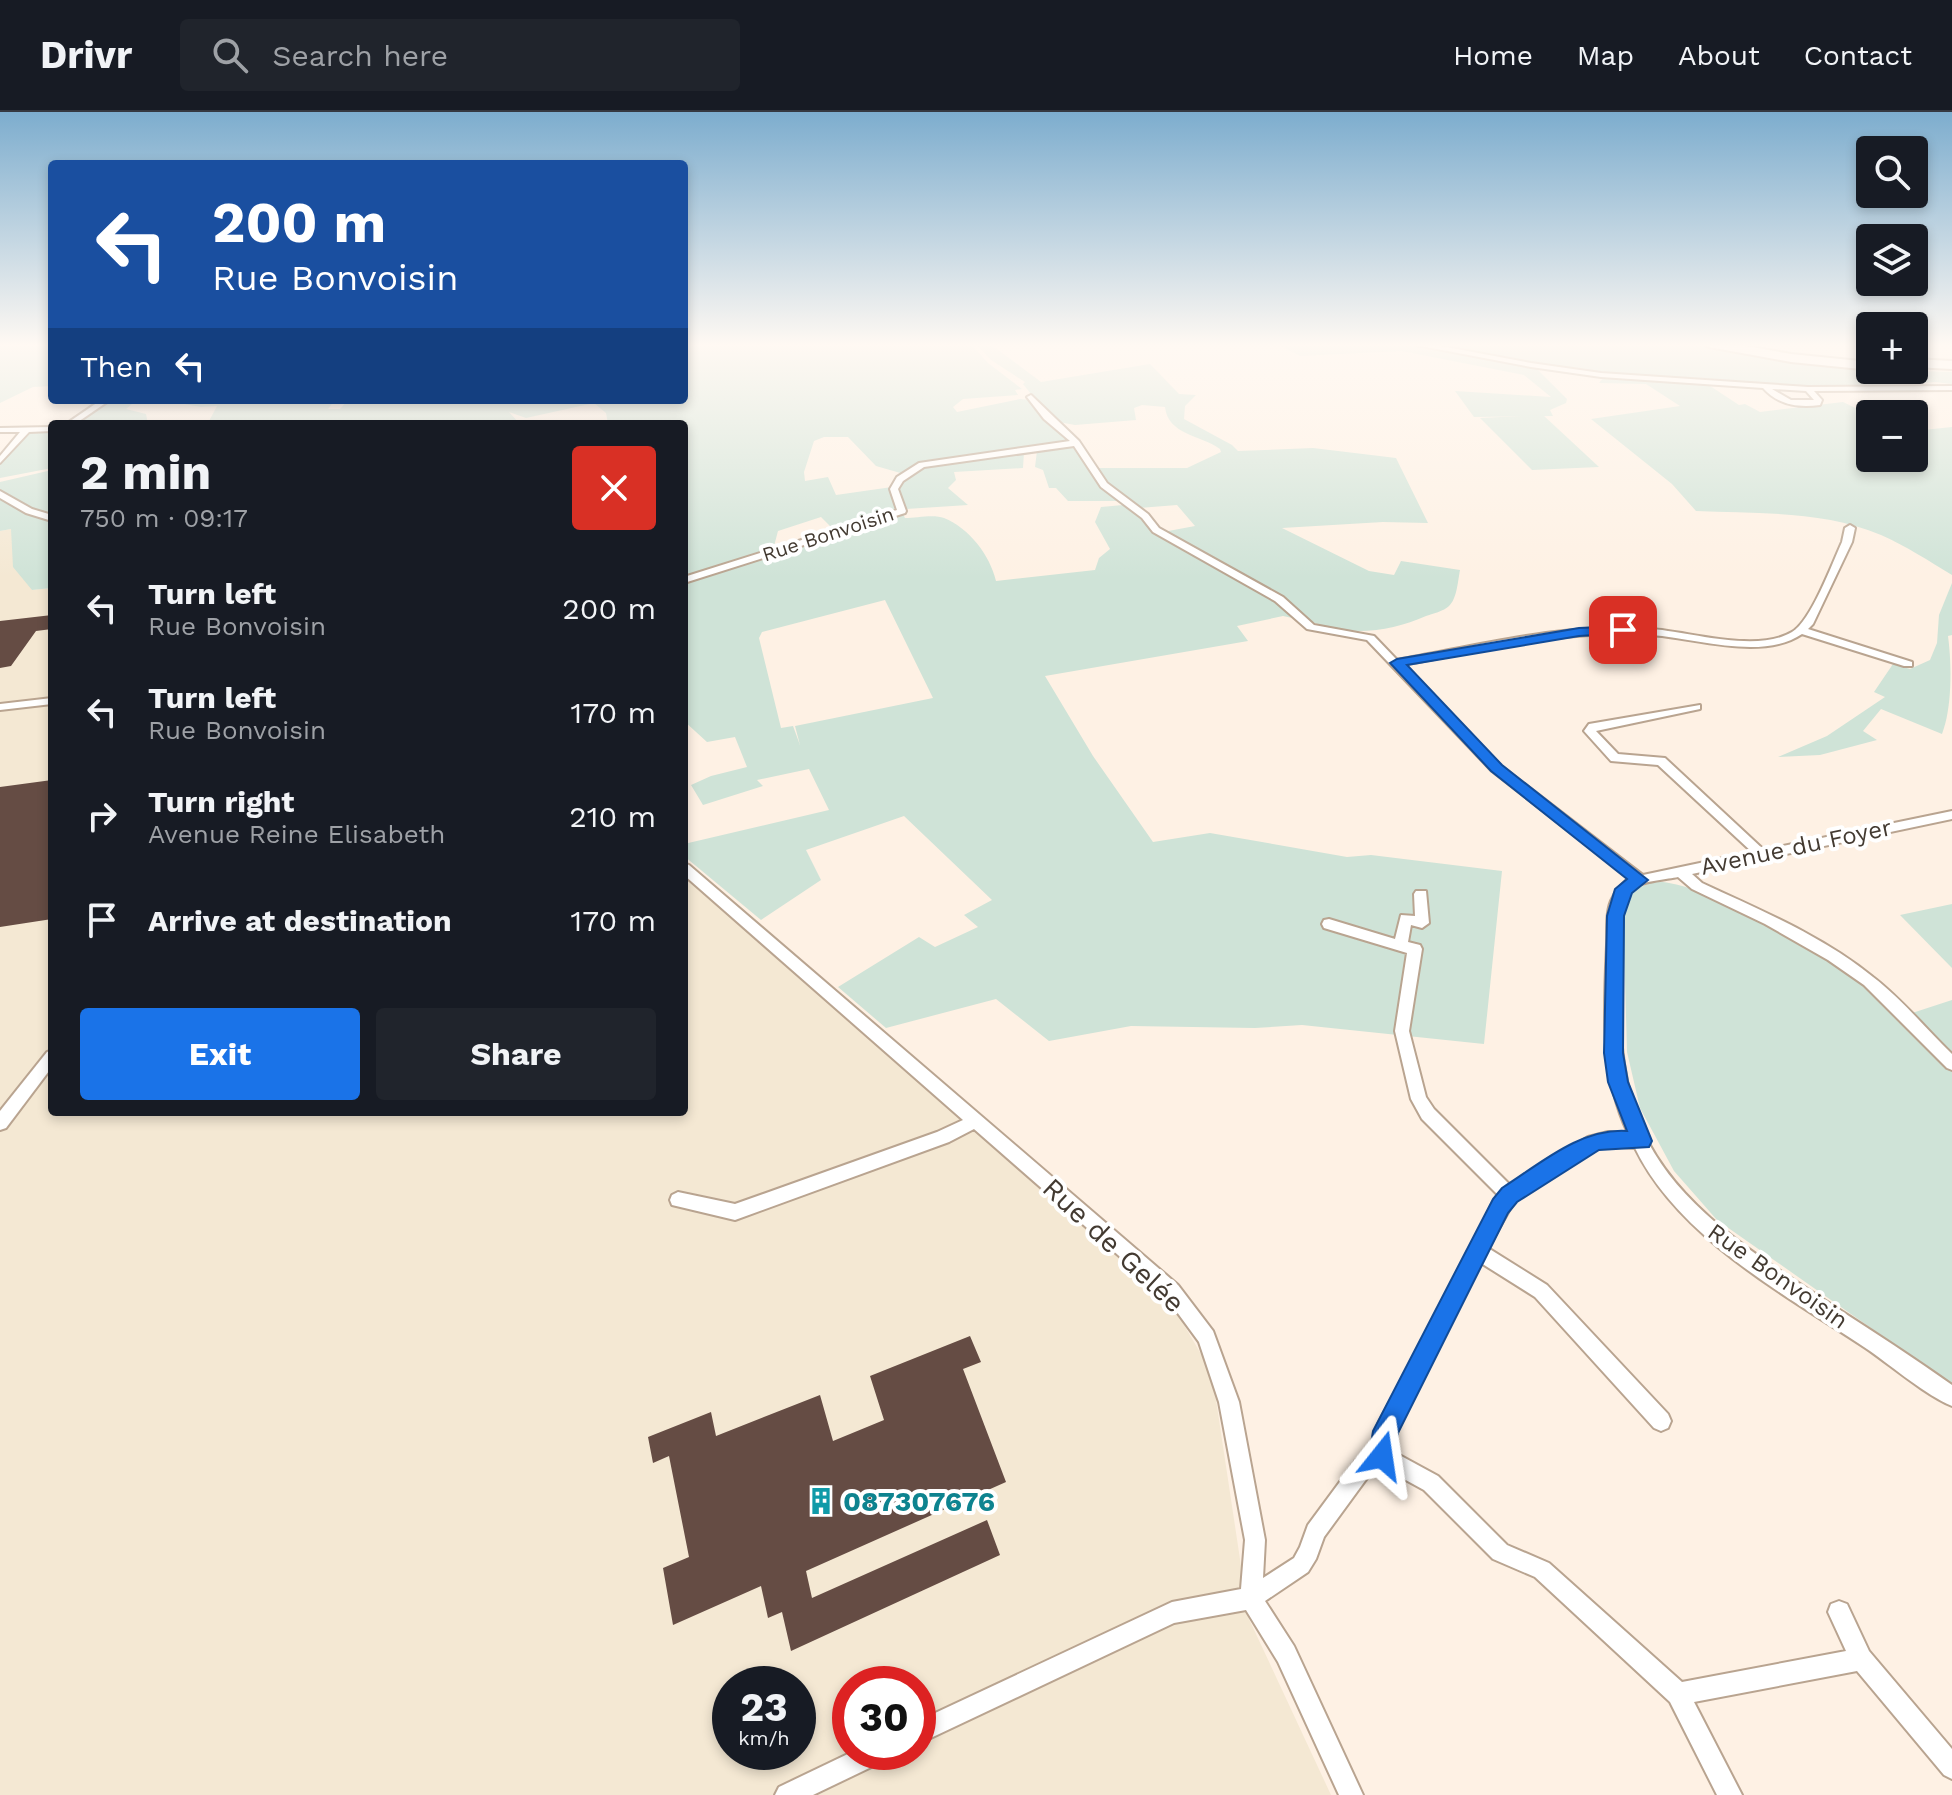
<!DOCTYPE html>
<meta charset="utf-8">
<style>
body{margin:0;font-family:"Work Sans",sans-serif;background:#20242c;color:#f1f3f6;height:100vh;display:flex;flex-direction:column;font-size:30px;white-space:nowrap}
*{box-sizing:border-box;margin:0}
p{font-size:26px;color:#9ea1a6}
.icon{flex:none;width:44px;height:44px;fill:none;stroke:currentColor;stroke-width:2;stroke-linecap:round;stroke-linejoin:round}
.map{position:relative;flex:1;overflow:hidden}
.sheet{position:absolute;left:48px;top:308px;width:640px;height:696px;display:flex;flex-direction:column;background:#171b24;border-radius:8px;box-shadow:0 4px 12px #0003}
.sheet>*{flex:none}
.guide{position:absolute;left:48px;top:48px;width:640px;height:244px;border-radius:8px;box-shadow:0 4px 12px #0003;background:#1a4fa0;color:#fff;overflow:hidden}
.controls{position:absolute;left:1856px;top:24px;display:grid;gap:16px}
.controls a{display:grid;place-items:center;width:72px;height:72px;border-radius:8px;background:#171b24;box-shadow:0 4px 12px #0003;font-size:40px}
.speed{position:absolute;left:712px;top:1554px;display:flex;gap:16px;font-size:40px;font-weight:700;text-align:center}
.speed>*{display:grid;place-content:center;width:104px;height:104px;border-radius:50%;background:#171b24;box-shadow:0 4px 12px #0003;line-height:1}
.speed small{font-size:20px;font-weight:400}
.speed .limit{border:12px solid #d22;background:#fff;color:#111}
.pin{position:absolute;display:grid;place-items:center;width:68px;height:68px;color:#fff;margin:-34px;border-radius:16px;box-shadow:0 4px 12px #0006}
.me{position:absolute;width:88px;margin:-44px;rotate:15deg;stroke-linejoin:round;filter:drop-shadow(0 0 6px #0008)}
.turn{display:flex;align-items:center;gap:28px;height:168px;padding:0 32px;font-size:36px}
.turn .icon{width:104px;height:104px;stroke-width:2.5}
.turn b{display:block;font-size:56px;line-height:68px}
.then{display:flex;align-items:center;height:76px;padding:0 32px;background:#0003;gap:16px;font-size:30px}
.round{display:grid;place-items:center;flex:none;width:84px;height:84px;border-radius:8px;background:#20242c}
.summary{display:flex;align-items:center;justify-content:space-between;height:136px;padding:0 32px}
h1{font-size:48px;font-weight:700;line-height:60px}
.action{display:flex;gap:16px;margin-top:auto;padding:16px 32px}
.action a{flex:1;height:92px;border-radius:8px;background:#1a73e8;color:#fff;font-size:32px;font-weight:700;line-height:92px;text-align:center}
.action a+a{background:#20242c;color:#f1f3f6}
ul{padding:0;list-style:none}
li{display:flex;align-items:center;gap:24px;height:104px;padding:0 32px}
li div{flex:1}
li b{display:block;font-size:30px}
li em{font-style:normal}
header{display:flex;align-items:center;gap:48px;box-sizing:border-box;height:112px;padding:0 40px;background:#171b24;border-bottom:2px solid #363941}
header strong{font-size:38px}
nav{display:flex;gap:44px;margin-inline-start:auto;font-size:28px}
.search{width:560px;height:72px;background:#20242c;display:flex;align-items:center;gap:20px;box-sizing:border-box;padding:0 28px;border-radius:8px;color:#9ea1a6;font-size:30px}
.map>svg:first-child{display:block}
.industrial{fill:#f4e8d3;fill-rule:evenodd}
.green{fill:#cfe3d7;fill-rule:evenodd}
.building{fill:#654c44}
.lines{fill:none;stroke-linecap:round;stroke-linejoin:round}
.minor-casing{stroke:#b9a490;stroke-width:4}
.motorway-casing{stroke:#b9a490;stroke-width:4}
.minor{fill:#fff;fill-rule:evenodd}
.motorway{fill:#fff;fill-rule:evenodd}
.route{fill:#1a73e8;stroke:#114b97;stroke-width:2}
.labels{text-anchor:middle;stroke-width:8;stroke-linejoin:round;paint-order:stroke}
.far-street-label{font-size:20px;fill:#433a31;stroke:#fff}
.street-label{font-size:24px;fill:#433a31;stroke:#fff}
.near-street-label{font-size:28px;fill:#433a31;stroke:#fff}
.near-culture-label{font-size:28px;font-weight:bold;fill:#0d838f;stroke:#fff;text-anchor:start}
</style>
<header>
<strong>Drivr</strong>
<div class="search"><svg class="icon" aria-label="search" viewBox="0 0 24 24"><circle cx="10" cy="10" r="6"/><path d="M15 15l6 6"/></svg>Search here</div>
<nav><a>Home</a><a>Map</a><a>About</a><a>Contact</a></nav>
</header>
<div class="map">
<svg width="1952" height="1683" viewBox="0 0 1952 1683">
<rect width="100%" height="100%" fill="#fef1e4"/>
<path class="industrial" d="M11,417L32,478L52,476V1000H684V762L1166,1182L1212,1261L1249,1507L1331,1683H0V419ZM730,1572H798V1640H730ZM850,1572H918V1640H850Z"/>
<g class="green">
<polygon points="0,231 52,231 52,274 33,275 0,291"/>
<polygon points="684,231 970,231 988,251 1022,277 1015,278 1018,283 963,287 953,295 957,300 1020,287 1030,288 1049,311 1072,331 919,353 904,362 876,354 848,325 824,325 814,329 804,360 805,369 828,365 836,383 892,375 898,396 834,418 821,405 778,419 773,438 684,465 684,312 608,312 606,301 594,291 526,306 509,300 520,312 201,312 208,311 217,294 201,295 179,291 180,288 335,288 328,297 340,297 348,288 684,288"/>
<path d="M975,231H989L1041,270L1150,252L1179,282L1196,283L1185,294L1184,307L1232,333L1238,339L1313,336L1396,346L1428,411L1383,410L1282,416L1369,459L1394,463L1401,449L1460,458C1458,468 1457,487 1449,494C1444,499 1432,502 1426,504C1388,521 1342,526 1304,506L1163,420L1195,414L1177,393L1139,396L1105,371L1095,356H1187L1221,340L1220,337C1201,323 1168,323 1165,295L1142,293L1134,296L1136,308L1075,313L1053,309L1023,272L1025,270L991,248Z"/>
<polygon points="1275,231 1413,231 1535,255 1567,287 1566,291 1550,298 1553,304 1474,305 1455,279 1551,285 1524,263 1402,239 1300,244"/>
<polygon points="1428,231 1701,231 1870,258 1952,260 1952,272 1935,270 1834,276 1608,262 1544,254"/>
<path d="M1604,265L1707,272L1739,293L1745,292L1760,300L1843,290L1870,303V346H1914V319L1952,315V463C1929,449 1906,434 1881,423C1823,398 1758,402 1696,399L1672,372L1591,307L1680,294L1646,272L1599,271Z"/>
<polygon points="109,288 137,288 126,297 146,302 148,312 74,312"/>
<polygon points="1543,303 1599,355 1532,358 1480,306"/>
<polygon points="36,318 52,318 52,356 0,366 0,352 29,320"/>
<polygon points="1074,333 1098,371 1120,389 1068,389 1056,376 1049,376 1043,358 1035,355 1037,339"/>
<polygon points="1024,340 1023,356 954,360 956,368 948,376 968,393 906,397 898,372 924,354"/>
<polygon points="52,358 52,404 31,398 0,379 0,370"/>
<polygon points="0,384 52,408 52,476 32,478 13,455 11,417 0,419"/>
<path d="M1123,393L1140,402L1150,415L1212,454L1274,486L1297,507L1283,504L1237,514L1248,529L1045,564L1093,644L1153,730L1210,721L1347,745L1371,743L1502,759L1484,932L1302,913L1255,916L1131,914L1049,929L996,887L886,916L838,875L919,825L935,835L978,815L964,803L992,788L904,704L806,738L821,768L761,808L684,744V732L829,698L809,657L757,668L763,674L703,693L691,673L711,664L747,655L735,625L707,630L684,609V469L902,400L905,406C916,406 934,402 944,406C969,416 990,443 996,469L1095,458L1099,446L1110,437L1095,410L1101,395ZM885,488L933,586L795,614L800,633L793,614L781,616L759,526L762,520Z"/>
<path d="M1952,471V523L1948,524C1952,554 1952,597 1942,622L1881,597L1863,619L1877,628L1820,643L1778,645L1827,624L1885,585L1874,580L1893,552L1910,557L1930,548L1937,531L1939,503Z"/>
<path d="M1656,769C1685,772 1706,782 1732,794C1796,822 1850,859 1903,904L1952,888V1273L1717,1108L1674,1059L1640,996L1627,940L1623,796L1635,777Z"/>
<polygon points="1952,792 1952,856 1900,803"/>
</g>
<g class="building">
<polygon points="52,503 52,517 36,519 11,554 0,556 0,509"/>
<polygon points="52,668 52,807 0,815 0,675"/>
<polygon points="970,1224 981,1250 963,1257 1006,1370 806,1459 812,1486 987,1408 1000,1443 791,1539 782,1500 768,1506 761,1474 673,1513 663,1456 689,1445 669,1344 653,1351 648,1325 711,1300 716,1324 820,1283 833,1329 884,1308 870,1264"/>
</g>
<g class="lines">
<g class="minor-casing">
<g id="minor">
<path d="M1413,231H1425L1531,251L1601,261L1808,275L1952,274V278L1814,279L1822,288L1820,293C1798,296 1778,293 1763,276L1601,265L1531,255L1416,233ZM1772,277L1806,279L1814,288H1791Z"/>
<path d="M1031,283L1079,329L1107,371L1148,402L1159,416L1283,485L1314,513L1374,524L1397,548C1481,533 1566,510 1652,517C1691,520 1757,541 1792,520C1811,509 1832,452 1842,430L1845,416L1850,413L1855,416L1852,430L1813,512L1808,517L1912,550V554H1904L1802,522C1762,549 1696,526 1651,523C1567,517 1484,538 1402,553L1500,653L1643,763L1752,740L1658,653L1611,649L1584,619L1589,612L1700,593V597L1596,619L1618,642L1665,646L1764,738L1952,699V707L1692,762L1702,771C1760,798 1823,824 1873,865C1902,887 1926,917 1952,942V958L1947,956L1864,873L1828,848L1765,812L1692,777L1678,765C1668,767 1645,769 1637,774C1616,786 1621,833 1620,854C1618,906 1620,956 1637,1005C1668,1092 1761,1146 1835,1195C1874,1220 1914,1246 1952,1273V1294C1926,1283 1894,1256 1870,1239C1789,1185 1679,1127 1635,1036L1608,1034L1598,1036L1515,1088L1488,1136L1547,1173L1668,1302L1671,1309L1668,1316L1661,1319L1654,1316L1535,1185L1481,1151L1395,1321L1392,1339L1438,1364L1507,1433L1549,1451L1682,1570L1846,1539L1828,1500L1831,1492L1839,1489L1847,1492L1869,1539L1952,1637V1667L1944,1663L1857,1559L1694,1590L1742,1683H1717L1670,1590L1535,1465L1493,1447L1424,1378L1382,1355L1370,1362L1324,1425L1316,1447L1308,1460L1265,1489L1294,1534L1363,1683H1339L1278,1550L1246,1498L1174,1511L918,1632V1609L1172,1490L1241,1477L1245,1428L1219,1290L1199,1230L1166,1185L974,1017L949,1030L735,1108L672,1093L670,1088L672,1083L678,1080L735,1092L937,1020L963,1008L684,763V751L689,753L1178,1173L1213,1219L1239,1290L1265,1428L1263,1466L1294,1446L1300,1435L1308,1413L1356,1348L1373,1338L1378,1312L1499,1084L1422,1007L1411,987L1395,919L1407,841L1324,816L1322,812L1324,808L1329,807L1395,827L1401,803L1415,804L1414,782L1416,779H1426L1429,811L1422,816L1411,813L1408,830L1420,833L1422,837L1409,919L1426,985L1434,997L1510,1073L1588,1025L1608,1020L1628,1021C1600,962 1604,897 1607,833C1608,818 1605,798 1613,785C1616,778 1623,771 1629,766L1492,659L1367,528L1307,517L1275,489L1153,420L1142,406L1101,375L1074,334L924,355L903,369L898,377L906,399L905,401L684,471V465L897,398L890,377L897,365L919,351L1070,329L1044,307L1027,285Z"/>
<polygon points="101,288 110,288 75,312 66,312"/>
<polygon points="52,315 52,319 29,320 0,351 0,344 20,320 0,320 0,316"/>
<polygon points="0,379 32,397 52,403 52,409 26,401 0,386"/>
<polygon points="52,586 52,592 0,598 0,592"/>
<polygon points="52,938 52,955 6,1016 0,1018 0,999 47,940"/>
<polygon points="852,1640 890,1640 886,1648 813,1683 775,1683 779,1675"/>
</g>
</g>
<g class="motorway-casing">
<g id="motorway">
<polygon points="1702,231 1730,231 1791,242 1870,250 1871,258 1791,250 1709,235"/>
<polygon points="1914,247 1952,249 1952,257 1914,255"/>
</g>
</g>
<use href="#minor" class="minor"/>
<use href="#motorway" class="motorway"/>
</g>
<linearGradient id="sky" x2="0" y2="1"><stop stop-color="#7dadce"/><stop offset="0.5" stop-color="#fff9f3"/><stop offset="1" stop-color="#fff9f3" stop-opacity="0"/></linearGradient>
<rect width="1952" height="466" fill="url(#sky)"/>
<path class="route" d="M1623,514L1629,518L1627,521L1579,524L1407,553L1502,653L1648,768L1632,781L1624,804L1623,941L1628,970L1652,1029L1649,1035L1599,1038L1517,1090L1508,1101L1398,1321L1391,1353L1382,1357L1373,1353L1369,1344L1373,1319L1493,1087L1502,1076C1540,1052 1580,1016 1627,1019L1608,970L1604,941L1607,804L1615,777L1627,767L1491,659L1390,551L1397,547L1579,516Z"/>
<defs>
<g id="building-bare" transform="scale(2.16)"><path d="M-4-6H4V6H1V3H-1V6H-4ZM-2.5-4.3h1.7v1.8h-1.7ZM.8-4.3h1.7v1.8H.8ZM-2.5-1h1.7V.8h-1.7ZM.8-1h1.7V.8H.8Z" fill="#0f9aa8" stroke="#fff" stroke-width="2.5" paint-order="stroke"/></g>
</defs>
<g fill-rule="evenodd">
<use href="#building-bare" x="821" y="1389"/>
</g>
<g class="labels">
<g class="far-street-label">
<text transform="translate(828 422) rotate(-18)" y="7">Rue Bonvoisin</text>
</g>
<g class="street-label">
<text transform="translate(1796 735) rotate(-12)" y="8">Avenue du Foyer</text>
<text transform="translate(1778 1164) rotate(35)" y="8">Rue Bonvoisin</text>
</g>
<g class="near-street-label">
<text transform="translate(1114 1133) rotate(43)" y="10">Rue de Gelée</text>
</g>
<g class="near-culture-label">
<text x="843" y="1399">087307676</text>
</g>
</g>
</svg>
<div class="controls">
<a><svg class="icon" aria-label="search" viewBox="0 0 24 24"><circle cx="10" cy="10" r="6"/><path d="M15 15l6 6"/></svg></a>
<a><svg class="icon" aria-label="layers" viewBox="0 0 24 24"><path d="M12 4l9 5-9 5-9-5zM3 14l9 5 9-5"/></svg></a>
<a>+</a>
<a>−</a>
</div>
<div class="speed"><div>23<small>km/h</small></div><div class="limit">30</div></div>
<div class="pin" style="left:1623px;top:518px;background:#d93025"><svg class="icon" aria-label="arrive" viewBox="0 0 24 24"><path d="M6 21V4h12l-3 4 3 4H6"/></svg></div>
<svg class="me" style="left:1382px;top:1344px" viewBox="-20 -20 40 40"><path d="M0-17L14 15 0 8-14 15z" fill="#1a73e8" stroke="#fff" stroke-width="4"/></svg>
<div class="guide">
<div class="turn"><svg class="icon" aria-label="left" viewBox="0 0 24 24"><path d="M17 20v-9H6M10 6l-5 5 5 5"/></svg><div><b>200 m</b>Rue Bonvoisin</div></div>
<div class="then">Then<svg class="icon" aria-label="left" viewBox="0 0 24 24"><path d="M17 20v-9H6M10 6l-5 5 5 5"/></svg></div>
</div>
<section class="sheet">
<div class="summary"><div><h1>2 min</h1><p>750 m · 09:17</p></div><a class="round" style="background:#d93025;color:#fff"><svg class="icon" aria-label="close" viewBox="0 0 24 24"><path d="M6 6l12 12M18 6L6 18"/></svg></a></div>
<ul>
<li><svg class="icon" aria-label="left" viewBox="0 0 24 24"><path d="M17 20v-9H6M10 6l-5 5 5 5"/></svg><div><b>Turn left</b><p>Rue Bonvoisin</p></div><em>200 m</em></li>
<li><svg class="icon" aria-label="left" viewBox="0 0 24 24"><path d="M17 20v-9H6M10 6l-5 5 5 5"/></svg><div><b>Turn left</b><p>Rue Bonvoisin</p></div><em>170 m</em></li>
<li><svg class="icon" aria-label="right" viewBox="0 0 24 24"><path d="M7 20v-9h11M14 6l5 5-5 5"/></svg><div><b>Turn right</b><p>Avenue Reine Elisabeth</p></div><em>210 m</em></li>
<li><svg class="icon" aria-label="arrive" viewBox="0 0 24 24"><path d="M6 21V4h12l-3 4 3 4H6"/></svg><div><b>Arrive at destination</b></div><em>170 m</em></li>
</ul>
<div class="action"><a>Exit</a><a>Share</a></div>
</section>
</div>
